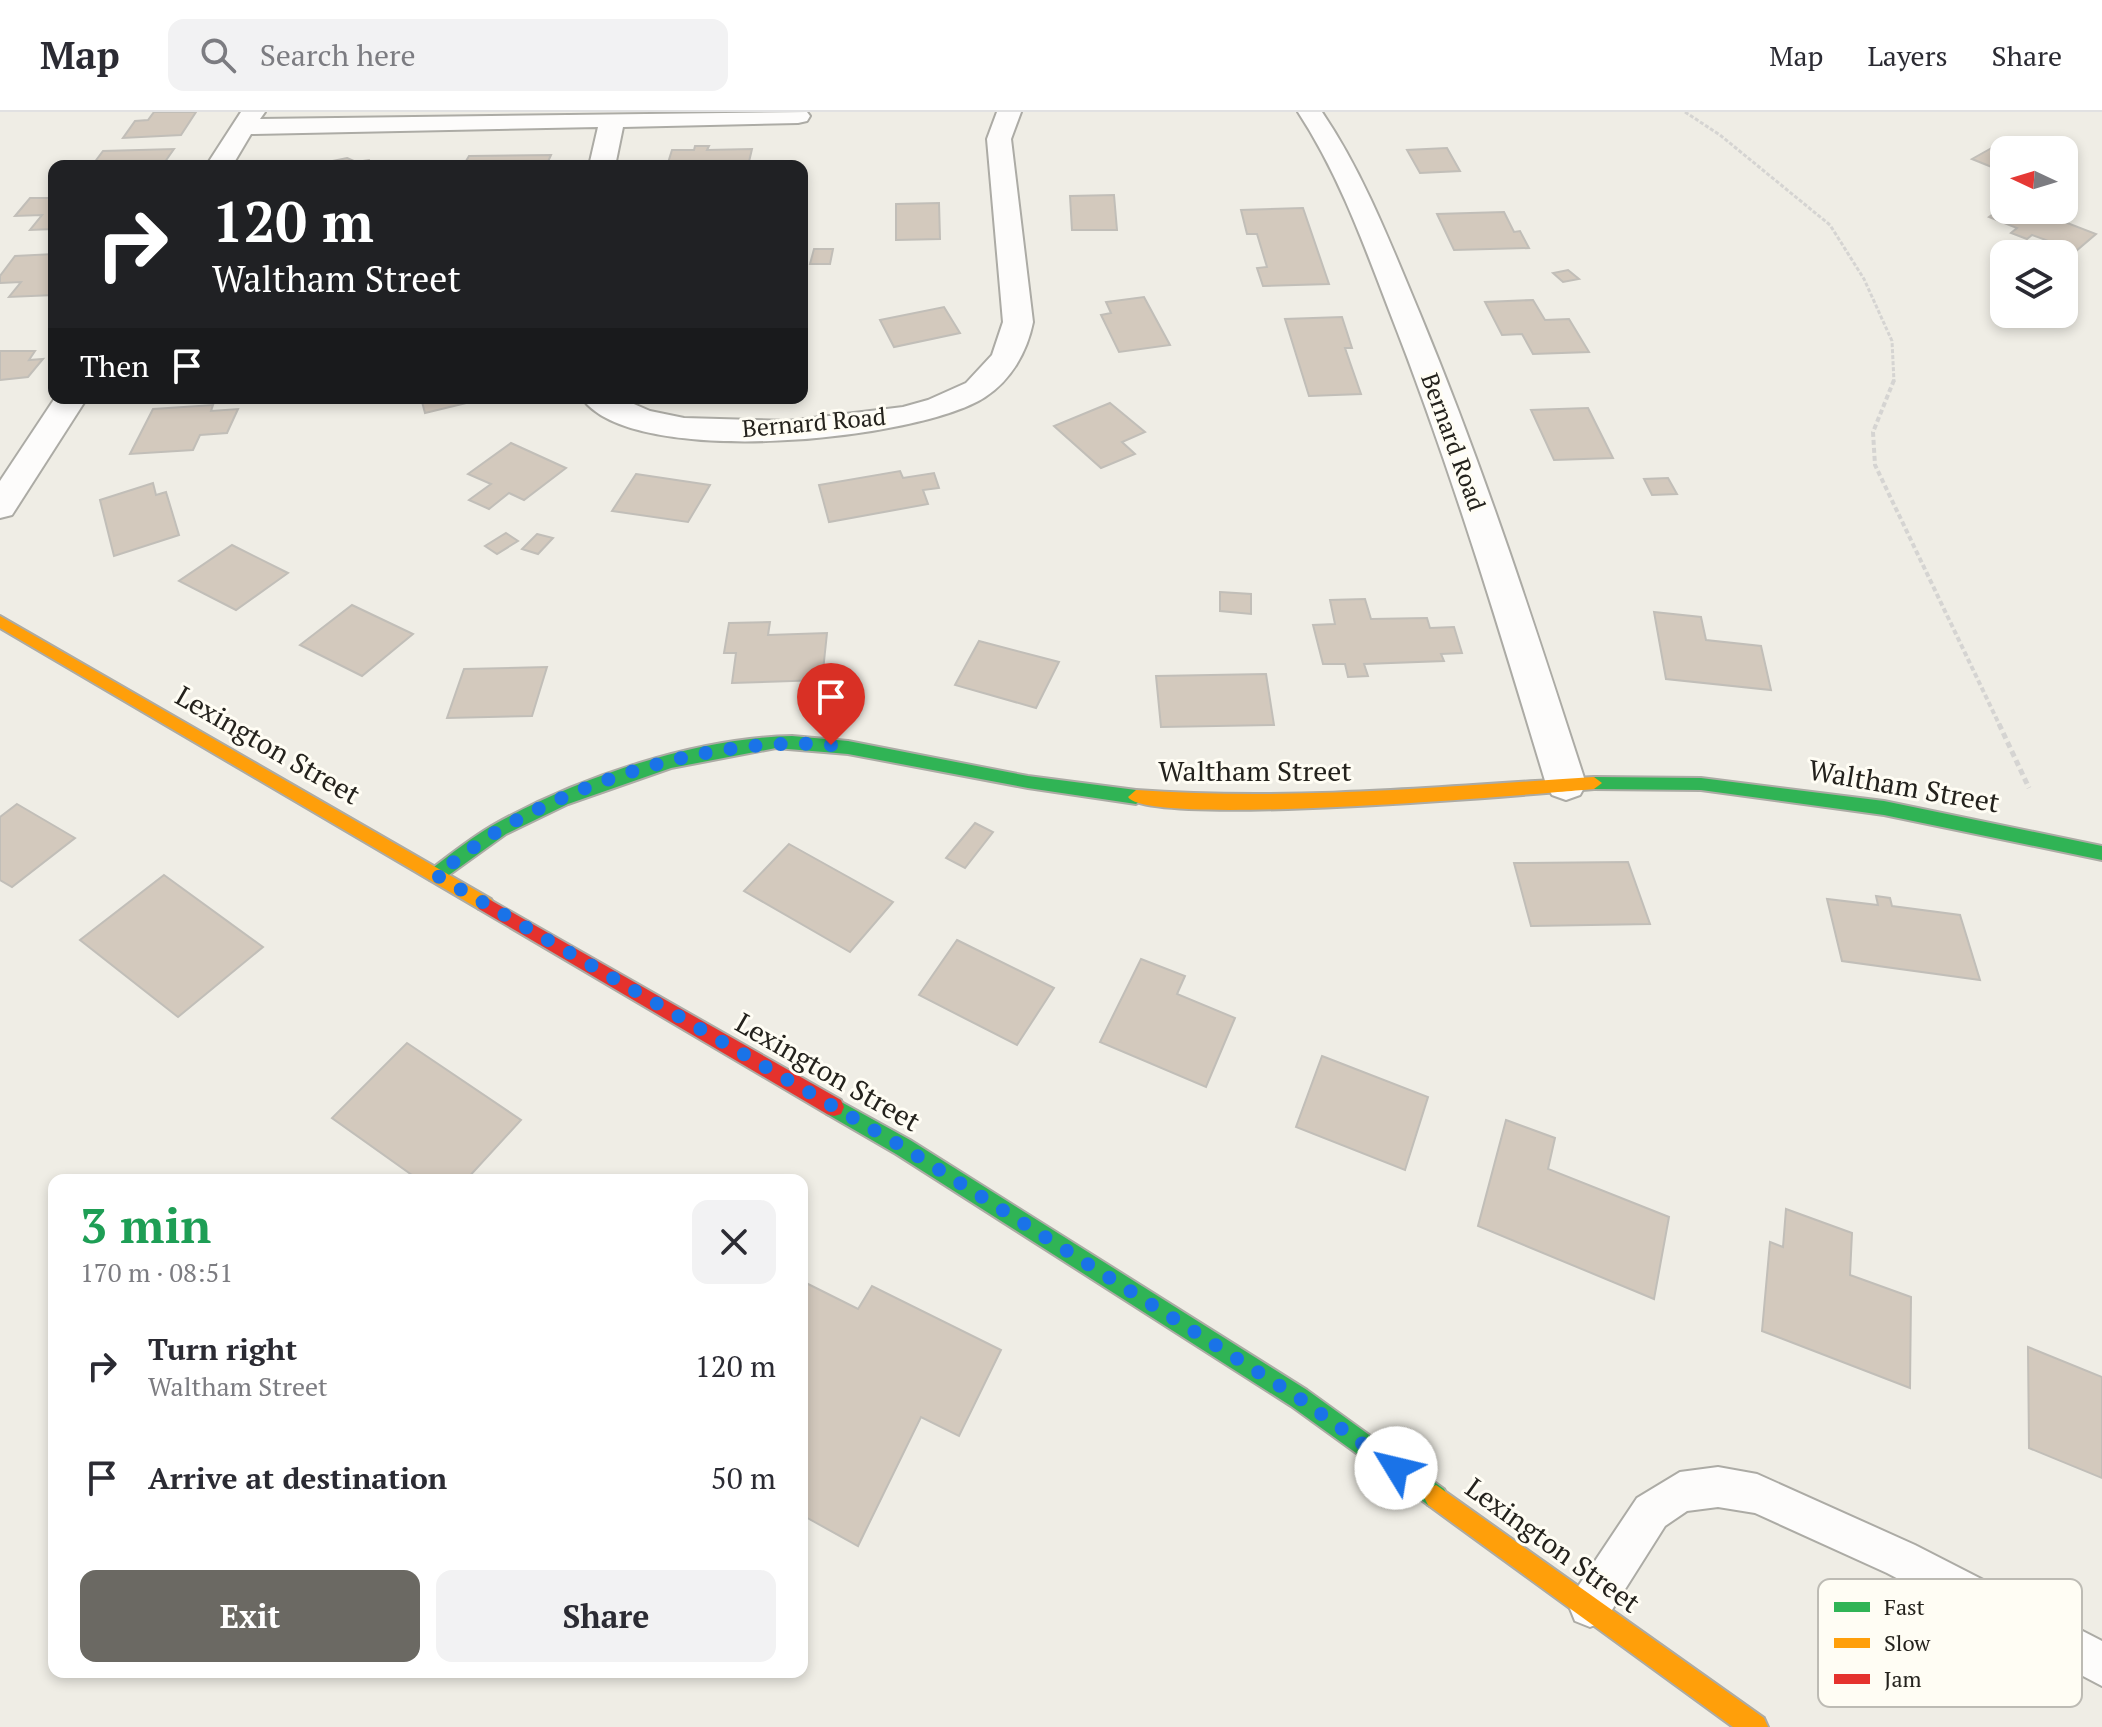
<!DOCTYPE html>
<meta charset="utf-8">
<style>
body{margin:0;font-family:"PT Serif",serif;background:#f2f2f3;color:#2b2b33;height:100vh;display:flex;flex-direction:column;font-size:30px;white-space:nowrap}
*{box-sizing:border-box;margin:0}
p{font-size:26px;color:#7c7c81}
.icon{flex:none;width:44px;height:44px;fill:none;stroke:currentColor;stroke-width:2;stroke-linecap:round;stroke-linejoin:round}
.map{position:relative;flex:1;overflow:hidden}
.side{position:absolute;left:48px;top:1062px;width:760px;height:504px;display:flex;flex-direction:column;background:#fff;border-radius:16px;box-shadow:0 4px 12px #0003}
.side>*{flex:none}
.top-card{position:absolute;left:48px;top:48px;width:760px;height:244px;border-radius:16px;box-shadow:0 4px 12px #0003;background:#202124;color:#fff;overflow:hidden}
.needle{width:52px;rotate:274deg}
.tools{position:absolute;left:1990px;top:24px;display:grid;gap:16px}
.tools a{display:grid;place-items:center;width:88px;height:88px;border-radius:16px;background:#fff;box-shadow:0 4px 12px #0003;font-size:40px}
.pin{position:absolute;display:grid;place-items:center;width:68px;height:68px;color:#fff;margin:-82px -34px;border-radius:50% 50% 50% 0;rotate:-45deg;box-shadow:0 0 8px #0007}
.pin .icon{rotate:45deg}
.me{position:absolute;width:88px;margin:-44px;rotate:306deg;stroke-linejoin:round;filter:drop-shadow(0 0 6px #0008)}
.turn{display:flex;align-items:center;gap:28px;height:168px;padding:0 32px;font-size:36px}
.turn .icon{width:104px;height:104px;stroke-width:2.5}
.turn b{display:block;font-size:56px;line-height:68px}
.then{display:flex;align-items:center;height:76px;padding:0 32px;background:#0003;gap:16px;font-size:30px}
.round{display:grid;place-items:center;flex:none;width:84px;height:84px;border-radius:16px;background:#f2f2f3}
.headline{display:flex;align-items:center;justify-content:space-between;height:136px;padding:0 32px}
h1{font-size:48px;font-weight:700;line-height:60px;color:#1e9e55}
.cta{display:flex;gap:16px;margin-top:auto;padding:16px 32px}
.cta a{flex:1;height:92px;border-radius:16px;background:#6b6963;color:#fff;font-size:32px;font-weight:700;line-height:92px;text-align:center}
.cta a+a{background:#f2f2f3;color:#2b2b33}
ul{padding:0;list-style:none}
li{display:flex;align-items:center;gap:24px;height:112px;padding:0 32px}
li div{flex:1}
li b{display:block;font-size:30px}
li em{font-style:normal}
header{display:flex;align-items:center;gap:48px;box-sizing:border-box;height:112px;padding:0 40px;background:#fff;border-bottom:2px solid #e1e1e2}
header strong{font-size:38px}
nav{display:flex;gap:44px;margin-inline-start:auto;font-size:28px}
.search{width:560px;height:72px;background:#f2f2f3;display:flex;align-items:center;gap:20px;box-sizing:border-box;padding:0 28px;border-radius:16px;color:#7c7c81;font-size:30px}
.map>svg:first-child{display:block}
.building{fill:#d3c9bd;stroke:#c1beb8;stroke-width:2}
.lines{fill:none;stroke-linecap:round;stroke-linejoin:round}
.lane-casing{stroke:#acaba5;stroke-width:4}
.street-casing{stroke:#acaba5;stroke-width:4}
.fast-casing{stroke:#acaba5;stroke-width:4}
.slow-casing{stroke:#acaba5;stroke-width:4}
.jam-casing{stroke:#acaba5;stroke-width:4}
.path-far2{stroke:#d5d4d2;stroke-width:3;stroke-dasharray:4 2;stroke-linecap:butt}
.path-far1{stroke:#d5d4d2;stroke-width:4;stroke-dasharray:5 3;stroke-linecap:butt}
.path{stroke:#d5d4d2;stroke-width:5;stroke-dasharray:6 4;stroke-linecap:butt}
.lane{fill:#fdfcfb;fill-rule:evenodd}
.street{fill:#fdfcfb;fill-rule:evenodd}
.fast{fill:#30b455;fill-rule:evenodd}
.slow{fill:#ff9f0a;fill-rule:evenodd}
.jam{fill:#e5322d;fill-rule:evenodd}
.route{stroke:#1a73e8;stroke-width:14;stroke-dasharray:0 25.2}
.labels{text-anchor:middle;stroke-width:6;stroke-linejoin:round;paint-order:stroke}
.far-street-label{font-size:24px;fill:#24221d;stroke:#fffdf4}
.street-label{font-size:28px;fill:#24221d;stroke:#fffdf4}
.key{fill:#fffdf4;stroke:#bdbbb4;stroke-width:2}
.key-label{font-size:22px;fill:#24221d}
</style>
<header>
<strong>Map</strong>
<div class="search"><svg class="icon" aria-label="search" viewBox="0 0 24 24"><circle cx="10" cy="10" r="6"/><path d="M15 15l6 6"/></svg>Search here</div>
<nav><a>Map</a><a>Layers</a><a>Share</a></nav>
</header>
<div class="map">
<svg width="2102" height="1615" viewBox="0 0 2102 1615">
<rect width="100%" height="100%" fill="#efede5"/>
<g class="building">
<polygon points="154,0 196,0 181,23 123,26 135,9 148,8"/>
<polygon points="1997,33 2009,38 2004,38 2004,60 1972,47"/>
<polygon points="695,34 709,34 707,38 752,37 748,54 667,54 672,38 694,38"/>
<polygon points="1447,36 1460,59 1420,61 1407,38"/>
<polygon points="174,37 162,54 94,51 103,39"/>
<polygon points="551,43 546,54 463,54 469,44"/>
<polygon points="347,46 356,50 369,48 371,54 308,54"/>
<polygon points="1114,83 1117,118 1072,118 1070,84"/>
<polygon points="30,86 54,86 54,117 30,118 42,103 15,104"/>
<polygon points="939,91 940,127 896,128 896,92"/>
<polygon points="2004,94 2004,98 2057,98 2049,104 2096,122 2076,139 2032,123 2027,127 2011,121 2017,116 1989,105"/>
<polygon points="1303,96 1329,172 1263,174 1257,156 1267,155 1257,122 1247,122 1241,98"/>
<polygon points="1504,100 1514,120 1520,119 1529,136 1454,138 1437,102"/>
<polygon points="814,137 833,137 830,152 810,152"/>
<polygon points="54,142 54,183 9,185 21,170 0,171 0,164 15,144"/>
<polygon points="1568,158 1579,167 1563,170 1553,161"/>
<polygon points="1144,185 1170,233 1119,240 1101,203 1111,201 1106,190"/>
<polygon points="1533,188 1545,208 1569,207 1589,240 1533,242 1522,222 1502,223 1485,190"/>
<polygon points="944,195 960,221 894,235 880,208"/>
<polygon points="1342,205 1352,236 1345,236 1361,282 1309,284 1285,207"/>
<polygon points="0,239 35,239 29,248 43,247 28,265 0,268"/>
<polygon points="421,286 482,286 483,287 425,301"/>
<polygon points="1110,291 1145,320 1122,330 1135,342 1101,356 1054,314"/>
<polygon points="213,293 211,299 238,297 227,321 200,323 193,338 130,342 153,297"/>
<polygon points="1588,296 1613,346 1554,348 1531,298"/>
<polygon points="511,331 566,356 524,388 509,381 489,397 469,388 491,372 468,362"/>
<polygon points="900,359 903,366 934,361 939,376 923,378 928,392 829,410 819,373"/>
<polygon points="636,362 710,373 688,410 612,399"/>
<polygon points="1668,366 1677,382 1652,383 1644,367"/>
<polygon points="153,371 156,383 166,380 179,423 114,444 100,388"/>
<polygon points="506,421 518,429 497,442 485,434"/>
<polygon points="537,422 553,426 538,442 522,437"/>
<polygon points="232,433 288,461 236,498 179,469"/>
<polygon points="1220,480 1251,482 1251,502 1220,499"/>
<polygon points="1365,487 1371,507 1427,506 1430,516 1454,515 1462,541 1441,542 1444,549 1364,552 1368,564 1348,565 1345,552 1323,552 1313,513 1335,512 1330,488"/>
<polygon points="352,493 413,522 362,564 300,533"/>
<polygon points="1654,500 1701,505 1706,528 1761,534 1771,578 1666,567"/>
<polygon points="770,510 768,523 827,521 822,568 732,571 736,541 724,541 729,511"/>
<polygon points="979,529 1059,550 1036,596 955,573"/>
<polygon points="547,555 532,604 447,606 464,557"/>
<polygon points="1266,562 1274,613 1161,615 1156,564"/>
<polygon points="17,692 75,726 12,775 0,768 0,705"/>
<polygon points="975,711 993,720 965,756 946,746"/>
<polygon points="789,732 893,790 850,840 744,779"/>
<polygon points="1628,750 1650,812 1531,814 1514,751"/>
<polygon points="164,763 263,835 178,905 80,828"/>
<polygon points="1876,784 1890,786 1892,794 1960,803 1980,868 1842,849 1827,787 1878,793"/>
<polygon points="957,828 1054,876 1017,933 919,883"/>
<polygon points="1141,847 1185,864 1177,882 1235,906 1206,975 1100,930"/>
<polygon points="407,931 521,1008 466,1068 419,1068 332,1006"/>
<polygon points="1322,944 1428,985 1405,1058 1296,1015"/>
<polygon points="1506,1008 1555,1026 1548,1057 1669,1105 1654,1187 1478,1114"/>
<polygon points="1786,1097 1852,1121 1850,1163 1911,1185 1910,1276 1762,1219 1770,1130 1783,1135"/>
<polygon points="802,1169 858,1197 872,1174 1001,1238 959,1324 921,1305 858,1434 802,1403"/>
<polygon points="2028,1235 2102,1265 2102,1366 2029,1336"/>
</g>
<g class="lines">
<g class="lane-casing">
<polygon id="lane" points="1718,1355 1757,1362 1915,1433 2102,1529 2102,1574 1887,1461 1755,1401 1718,1395 1687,1399 1665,1414 1605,1509 1590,1515 1575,1509 1569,1494 1575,1479 1637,1386 1680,1360"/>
</g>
<g class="street-casing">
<g id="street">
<polygon points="241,0 265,0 260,7 807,0 810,4 807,9 798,11 623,15 615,54 589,54 598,15 251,22 232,54 206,54"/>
<path d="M997,0H1021L1011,27L1033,210C1027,240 1011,268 985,285C920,328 632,358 582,286H620L650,299L684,306L788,309L903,295L928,288L966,271L992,243L1003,210L987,27Z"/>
<path d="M1298,0H1322C1364,62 1391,133 1420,202C1484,356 1535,514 1586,672L1580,683L1566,688L1552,683L1546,672C1498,513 1450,353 1389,198C1363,130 1338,61 1298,0Z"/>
<polygon points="55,286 87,286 12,403 0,406 0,369"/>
</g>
</g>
<g class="fast-casing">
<g id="fast">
<path d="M792,624L848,629L1028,664L1136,678L1144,685L1136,692L1028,676L848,642L776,636L671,656L568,692L506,722L442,768H430L427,763L430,758C451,742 472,725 495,712C579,665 696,626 792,624Z"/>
<polygon points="1594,665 1701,666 1884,689 2102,734 2102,748 1884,703 1701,678 1594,677 1586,671"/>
<polygon points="834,986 910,1028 1307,1278 1444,1377 1448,1385 1444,1393 1436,1397 1428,1393 1291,1294 896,1042 827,1002 824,995 827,988"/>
</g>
</g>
<g class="slow-casing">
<g id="slow">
<polygon points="0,504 491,787 494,792 491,797 479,797 0,516"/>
<path d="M1594,665L1602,671L1594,677C1537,682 1148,716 1128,685L1136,678C1289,689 1441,675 1594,665Z"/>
<polygon points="1436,1373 1764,1606 1768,1615 1733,1615 1428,1393 1424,1385 1428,1377"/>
</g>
</g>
<g class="jam-casing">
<polygon id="jam" points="485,785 841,988 844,995 841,1002 834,1004 827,1002 479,797 476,792 479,787"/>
</g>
<polyline class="path-far2" points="1685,0 1720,23 1830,113 1864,167 1892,229 1894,270"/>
<polyline class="path-far1" points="1894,268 1873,320 1875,353 2000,614"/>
<polyline class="path" points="1999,612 2029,676"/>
<use href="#lane" class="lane"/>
<use href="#street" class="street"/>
<use href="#fast" class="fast"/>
<use href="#slow" class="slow"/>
<use href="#jam" class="jam"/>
</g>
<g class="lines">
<path class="route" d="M831,633C724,624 593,663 501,717C478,731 457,748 436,763L903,1035L1299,1286L1396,1356"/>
</g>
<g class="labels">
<g class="far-street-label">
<text transform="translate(814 311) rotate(-5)" y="8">Bernard Road</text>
<text transform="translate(1453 330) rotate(70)" y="8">Bernard Road</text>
</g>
<g class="street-label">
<text transform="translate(268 633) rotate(30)" y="10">Lexington Street</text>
<text x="1255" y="669">Waltham Street</text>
<text transform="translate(1904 674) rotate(10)" y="10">Waltham Street</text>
<text transform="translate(828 960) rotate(30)" y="10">Lexington Street</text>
<text transform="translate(1553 1433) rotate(36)" y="10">Lexington Street</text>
</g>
</g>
<rect x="1818" y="1467" width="264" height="128" rx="12" class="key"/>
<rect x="1834" y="1490" width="36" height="10" fill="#30b455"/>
<rect x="1834" y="1526" width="36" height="10" fill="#ff9f0a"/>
<rect x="1834" y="1562" width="36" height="10" fill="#e5322d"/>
<g class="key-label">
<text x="1884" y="1503">Fast</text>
<text x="1884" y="1539">Slow</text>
<text x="1884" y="1575">Jam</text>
</g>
</svg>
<div class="tools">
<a><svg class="needle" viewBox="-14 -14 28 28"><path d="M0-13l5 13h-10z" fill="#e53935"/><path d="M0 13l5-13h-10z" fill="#7c7c81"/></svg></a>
<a><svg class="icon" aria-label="layers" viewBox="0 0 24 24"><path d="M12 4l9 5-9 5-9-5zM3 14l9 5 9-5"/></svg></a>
</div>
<div class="pin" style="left:831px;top:633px;background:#d93025"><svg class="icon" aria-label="arrive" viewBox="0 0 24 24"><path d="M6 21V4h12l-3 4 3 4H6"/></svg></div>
<svg class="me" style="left:1396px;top:1356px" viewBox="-20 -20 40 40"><circle r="19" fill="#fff"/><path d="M0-13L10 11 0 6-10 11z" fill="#1a73e8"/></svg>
<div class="top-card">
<div class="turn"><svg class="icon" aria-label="right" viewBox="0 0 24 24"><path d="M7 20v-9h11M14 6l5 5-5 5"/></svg><div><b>120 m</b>Waltham Street</div></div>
<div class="then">Then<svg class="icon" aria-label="arrive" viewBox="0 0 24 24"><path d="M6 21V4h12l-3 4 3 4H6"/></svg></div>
</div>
<section class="side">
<div class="headline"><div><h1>3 min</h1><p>170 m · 08:51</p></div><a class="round"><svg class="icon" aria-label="close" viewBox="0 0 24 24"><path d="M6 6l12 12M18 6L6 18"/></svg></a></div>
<ul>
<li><svg class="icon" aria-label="right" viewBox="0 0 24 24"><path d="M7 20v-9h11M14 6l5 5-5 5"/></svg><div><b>Turn right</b><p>Waltham Street</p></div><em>120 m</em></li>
<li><svg class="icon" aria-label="arrive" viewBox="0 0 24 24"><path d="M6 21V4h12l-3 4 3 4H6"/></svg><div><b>Arrive at destination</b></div><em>50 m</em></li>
</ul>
<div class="cta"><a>Exit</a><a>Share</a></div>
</section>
</div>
